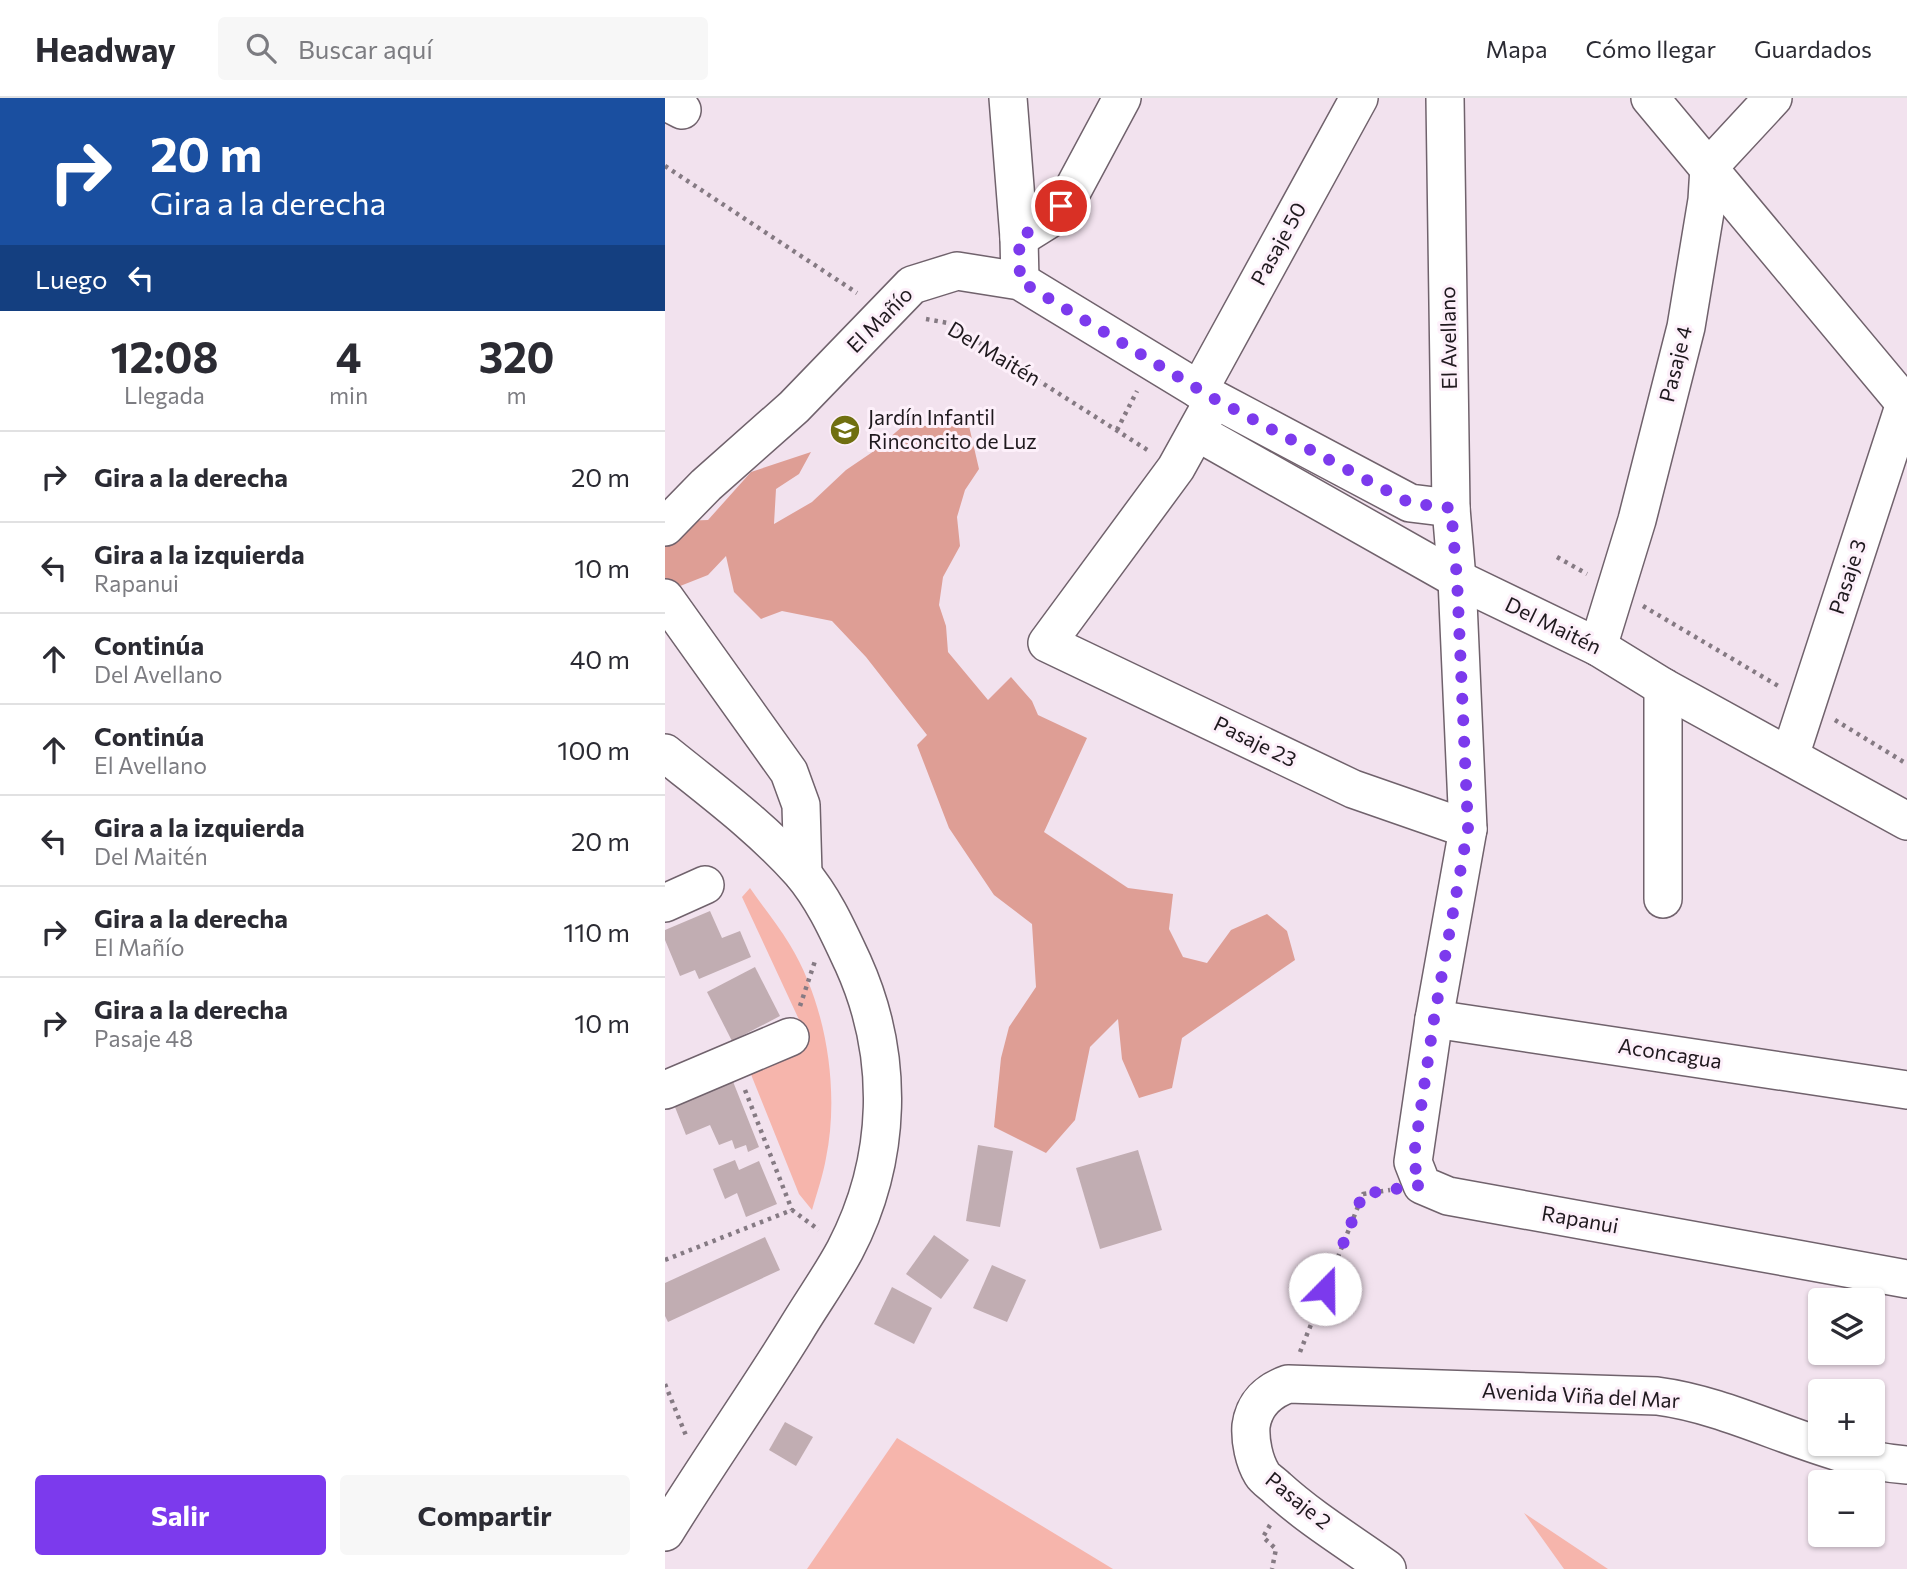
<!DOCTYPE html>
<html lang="es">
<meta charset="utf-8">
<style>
body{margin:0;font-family:Commissioner,sans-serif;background:#f7f7f7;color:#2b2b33;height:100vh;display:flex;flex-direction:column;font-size:26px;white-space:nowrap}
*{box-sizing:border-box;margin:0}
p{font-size:23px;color:#7c7c81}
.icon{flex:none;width:38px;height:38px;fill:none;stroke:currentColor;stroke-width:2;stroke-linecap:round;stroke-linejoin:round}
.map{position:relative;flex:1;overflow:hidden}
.drawer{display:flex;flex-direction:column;background:#fff;width:665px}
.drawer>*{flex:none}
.guide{background:#1a4fa0;color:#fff;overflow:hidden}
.controls{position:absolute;left:1143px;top:1190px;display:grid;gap:14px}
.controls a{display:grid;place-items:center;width:77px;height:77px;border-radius:7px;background:#fff;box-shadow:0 2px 5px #0004;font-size:35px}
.pin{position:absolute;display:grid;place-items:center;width:60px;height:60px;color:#fff;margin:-30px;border:4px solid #fff;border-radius:50%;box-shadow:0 2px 7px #0007}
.me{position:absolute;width:77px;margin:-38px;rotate:22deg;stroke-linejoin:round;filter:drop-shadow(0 0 5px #0008)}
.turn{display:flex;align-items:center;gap:24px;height:147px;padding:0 35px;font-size:32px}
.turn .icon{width:91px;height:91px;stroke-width:2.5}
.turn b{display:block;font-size:49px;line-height:60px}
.then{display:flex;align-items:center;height:66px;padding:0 35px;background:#0003;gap:14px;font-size:26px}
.eta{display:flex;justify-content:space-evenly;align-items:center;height:119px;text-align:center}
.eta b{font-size:42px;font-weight:700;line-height:49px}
.button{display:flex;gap:14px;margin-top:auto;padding:14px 35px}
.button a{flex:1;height:80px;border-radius:7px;background:#7c3aed;color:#fff;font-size:28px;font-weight:700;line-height:80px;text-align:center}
.button a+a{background:#f7f7f7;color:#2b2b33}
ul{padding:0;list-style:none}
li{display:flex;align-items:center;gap:21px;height:91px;padding:0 35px;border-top:2px solid #e1e1e2}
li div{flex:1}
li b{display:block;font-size:26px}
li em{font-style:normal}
header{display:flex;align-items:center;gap:42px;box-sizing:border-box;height:98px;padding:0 35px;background:#fff;border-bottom:2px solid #e1e1e2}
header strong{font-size:33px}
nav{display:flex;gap:38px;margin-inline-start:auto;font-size:24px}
.search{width:490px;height:63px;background:#f7f7f7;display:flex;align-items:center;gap:18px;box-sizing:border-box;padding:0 24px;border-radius:7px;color:#7c7c81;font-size:26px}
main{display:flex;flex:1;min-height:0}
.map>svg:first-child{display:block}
.green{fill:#f6b5ac}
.forest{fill:#de9e95}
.building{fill:#c1adb2}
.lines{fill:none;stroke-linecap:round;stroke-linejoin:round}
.minor-casing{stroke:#70626c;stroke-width:40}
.path{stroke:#857a83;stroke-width:4.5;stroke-dasharray:3.5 5;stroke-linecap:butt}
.minor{stroke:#fff;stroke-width:37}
.route{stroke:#7c3aed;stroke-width:12;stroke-dasharray:0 21.6}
.labels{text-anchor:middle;stroke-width:6;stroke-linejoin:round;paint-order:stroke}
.street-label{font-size:21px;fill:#1f191e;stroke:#fdf0fa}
.poi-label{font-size:21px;fill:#1f191e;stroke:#fdf0fa;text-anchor:start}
</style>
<header>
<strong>Headway</strong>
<div class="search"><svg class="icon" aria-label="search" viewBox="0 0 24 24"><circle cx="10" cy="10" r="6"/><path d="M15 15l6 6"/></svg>Buscar aquí</div>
<nav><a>Mapa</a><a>Cómo llegar</a><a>Guardados</a></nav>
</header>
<main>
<section class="drawer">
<div class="guide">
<div class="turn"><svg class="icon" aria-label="right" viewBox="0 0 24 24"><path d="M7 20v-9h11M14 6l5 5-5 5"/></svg><div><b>20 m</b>Gira a la derecha</div></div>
<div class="then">Luego<svg class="icon" aria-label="left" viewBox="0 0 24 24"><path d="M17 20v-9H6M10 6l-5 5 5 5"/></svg></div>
</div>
<div class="eta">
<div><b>12:08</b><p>Llegada</p></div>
<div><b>4</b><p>min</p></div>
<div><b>320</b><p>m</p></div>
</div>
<ul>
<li><svg class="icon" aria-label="right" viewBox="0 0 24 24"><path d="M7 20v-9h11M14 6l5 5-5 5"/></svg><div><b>Gira a la derecha</b></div><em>20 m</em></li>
<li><svg class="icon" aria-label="left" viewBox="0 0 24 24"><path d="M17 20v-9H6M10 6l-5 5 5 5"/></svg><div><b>Gira a la izquierda</b><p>Rapanui</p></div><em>10 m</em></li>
<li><svg class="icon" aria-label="ahead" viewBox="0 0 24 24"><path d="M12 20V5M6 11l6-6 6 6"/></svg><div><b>Continúa</b><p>Del Avellano</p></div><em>40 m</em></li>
<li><svg class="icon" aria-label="ahead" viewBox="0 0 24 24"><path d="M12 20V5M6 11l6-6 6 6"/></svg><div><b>Continúa</b><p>El Avellano</p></div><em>100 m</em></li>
<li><svg class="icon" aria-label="left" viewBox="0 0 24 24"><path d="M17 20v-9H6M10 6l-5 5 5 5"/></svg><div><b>Gira a la izquierda</b><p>Del Maitén</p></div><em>20 m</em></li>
<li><svg class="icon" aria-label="right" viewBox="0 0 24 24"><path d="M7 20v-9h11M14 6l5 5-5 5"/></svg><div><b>Gira a la derecha</b><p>El Mañío</p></div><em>110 m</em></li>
<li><svg class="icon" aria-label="right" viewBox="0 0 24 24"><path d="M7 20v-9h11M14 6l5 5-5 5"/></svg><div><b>Gira a la derecha</b><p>Pasaje 48</p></div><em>10 m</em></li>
</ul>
<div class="button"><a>Salir</a><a>Compartir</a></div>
</section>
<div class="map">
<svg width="1242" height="1471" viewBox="0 0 1242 1471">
<rect width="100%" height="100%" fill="#f2e2ee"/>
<g class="green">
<path d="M85,790C98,809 113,827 125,847C161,906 175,992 161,1060C158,1077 152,1095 147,1112L134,1096L83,969L143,941L77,799Z"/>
<polygon points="232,1340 448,1471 142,1471"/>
<polygon points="859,1415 943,1471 899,1471"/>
</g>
<polygon class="forest" points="238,328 304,328 314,371 300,392 292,419 295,448 278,479 274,507 281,528 283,554 323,602 346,579 367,603 373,617 422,640 379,734 463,790 508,796 504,831 518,859 542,865 566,832 602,816 622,833 630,862 517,940 507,990 474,1000 457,961 453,921 425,949 410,1022 381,1055 329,1029 336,960 344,929 371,889 367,826 329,797 284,730 252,647 262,637 201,559 167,523 117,513 96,521 69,494 61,458 43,477 0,494 0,439 16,423 43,422 86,374 146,354 134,376 111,391 109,426 147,404 181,372 209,353"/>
<g class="building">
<polygon points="45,813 57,840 75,833 86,859 34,881 30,872 15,878 0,842 0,832"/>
<polygon points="90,869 115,918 67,943 42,894"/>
<polygon points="67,981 94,1049 83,1054 81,1047 70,1051 67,1042 54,1047 45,1027 21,1037 8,1004"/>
<polygon points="313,1047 348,1053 335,1129 301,1123"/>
<polygon points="473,1052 497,1132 435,1151 411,1070"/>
<polygon points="70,1062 74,1072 94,1063 112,1106 81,1119 72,1095 60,1101 48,1071"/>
<polygon points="269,1137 304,1162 276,1201 241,1176"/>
<polygon points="100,1139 115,1172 3,1224 0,1218 0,1185"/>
<polygon points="327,1167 361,1182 342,1224 308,1210"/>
<polygon points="227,1189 267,1210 249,1246 209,1226"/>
<polygon points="120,1324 148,1339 131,1368 104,1352"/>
</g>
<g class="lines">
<g class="minor-casing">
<g id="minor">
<polyline points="343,0 354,140 355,183"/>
<polyline points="780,0 786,410 792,481 803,731 769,921 748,1064 757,1087 783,1098 1242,1181"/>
<polyline points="985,0 1242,308"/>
<polyline points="0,3 17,12"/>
<polyline points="354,140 386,120 405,97 457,0"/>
<polyline points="534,292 694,0"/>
<polyline points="542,314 511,370 382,545 688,691 803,731"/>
<polyline points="532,334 792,481 933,549 998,589 1242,723"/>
<polyline points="0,429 41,387 129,309 247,187 292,173 355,183 549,301 745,405 786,410"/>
<polyline points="0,500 124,674 136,707 138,776"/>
<polyline points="933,549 972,422 1021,229 1042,102 1044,69 1108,0"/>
<polyline points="998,589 998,801"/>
<path d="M0,655C47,693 96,729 136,774C159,801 173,833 188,865C230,958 227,1062 180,1152C165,1180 146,1206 130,1233C88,1301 42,1366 0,1434"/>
<polyline points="1125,658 1242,299"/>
<polyline points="0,805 40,787"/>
<polyline points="769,921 1242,992"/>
<polyline points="0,992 125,939"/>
<path d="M722,1471C686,1445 646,1421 612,1390C608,1386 600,1381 597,1376C589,1363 585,1343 586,1328C589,1306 603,1293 623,1286L992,1298C1077,1309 1155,1361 1242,1367"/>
</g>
</g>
<g class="path">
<polyline points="0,68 192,195"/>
<polyline points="261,221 283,225 484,353"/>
<polyline points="452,332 472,293"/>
<polyline points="892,459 922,476"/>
<polyline points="978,508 1115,589"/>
<polyline points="1170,622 1242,666"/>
<polyline points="135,908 150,863"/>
<polyline points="80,992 127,1112"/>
<polyline points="0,1162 127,1112 154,1132"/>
<polyline points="635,1254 698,1096 725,1092"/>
<polyline points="0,1286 22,1340"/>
<polyline points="605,1427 598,1439 611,1451 607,1471"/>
</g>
<use href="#minor" class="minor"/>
</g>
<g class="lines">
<polyline class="route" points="396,108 386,120 354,140 355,183 548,300 745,405 786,410 792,481 803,730 769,921 748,1064 757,1087 698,1096 660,1191"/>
</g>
<defs>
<g id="school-disc" transform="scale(1.575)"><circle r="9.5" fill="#706f10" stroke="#fdf0fa"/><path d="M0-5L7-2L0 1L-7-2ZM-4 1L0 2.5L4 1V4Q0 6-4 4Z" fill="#fff"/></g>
</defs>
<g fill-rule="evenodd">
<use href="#school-disc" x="180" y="332"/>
</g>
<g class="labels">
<g class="street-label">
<text transform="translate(614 146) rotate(-61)" y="7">Pasaje 50</text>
<text transform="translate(215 222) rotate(-45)" y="7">El Mañío</text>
<text transform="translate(784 240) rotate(-91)" y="7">El Avellano</text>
<text transform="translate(329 256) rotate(31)" y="7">Del Maitén</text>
<text transform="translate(1011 266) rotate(-76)" y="7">Pasaje 4</text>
<text transform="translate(1183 479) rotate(-72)" y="7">Pasaje 3</text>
<text transform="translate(888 528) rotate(26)" y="7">Del Maitén</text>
<text transform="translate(590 644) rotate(26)" y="7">Pasaje 23</text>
<text transform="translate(1005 956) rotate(9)" y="7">Aconcagua</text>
<text transform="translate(915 1122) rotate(10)" y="7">Rapanui</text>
<text transform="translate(916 1298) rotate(3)" y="7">Avenida Viña del Mar</text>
<text transform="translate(633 1403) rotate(39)" y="7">Pasaje 2</text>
</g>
<g class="poi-label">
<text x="203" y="327">Jardín Infantil<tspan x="203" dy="24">Rinconcito de Luz</tspan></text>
</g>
</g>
</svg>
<div class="controls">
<a><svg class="icon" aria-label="layers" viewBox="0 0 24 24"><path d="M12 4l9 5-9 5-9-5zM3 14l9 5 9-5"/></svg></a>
<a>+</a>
<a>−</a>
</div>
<div class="pin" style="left:396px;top:108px;background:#d93025"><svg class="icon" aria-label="arrive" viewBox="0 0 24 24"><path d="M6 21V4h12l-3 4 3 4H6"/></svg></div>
<svg class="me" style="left:660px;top:1191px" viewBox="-20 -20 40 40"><circle r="19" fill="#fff"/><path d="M0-13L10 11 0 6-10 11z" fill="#7c3aed"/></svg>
</div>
</main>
